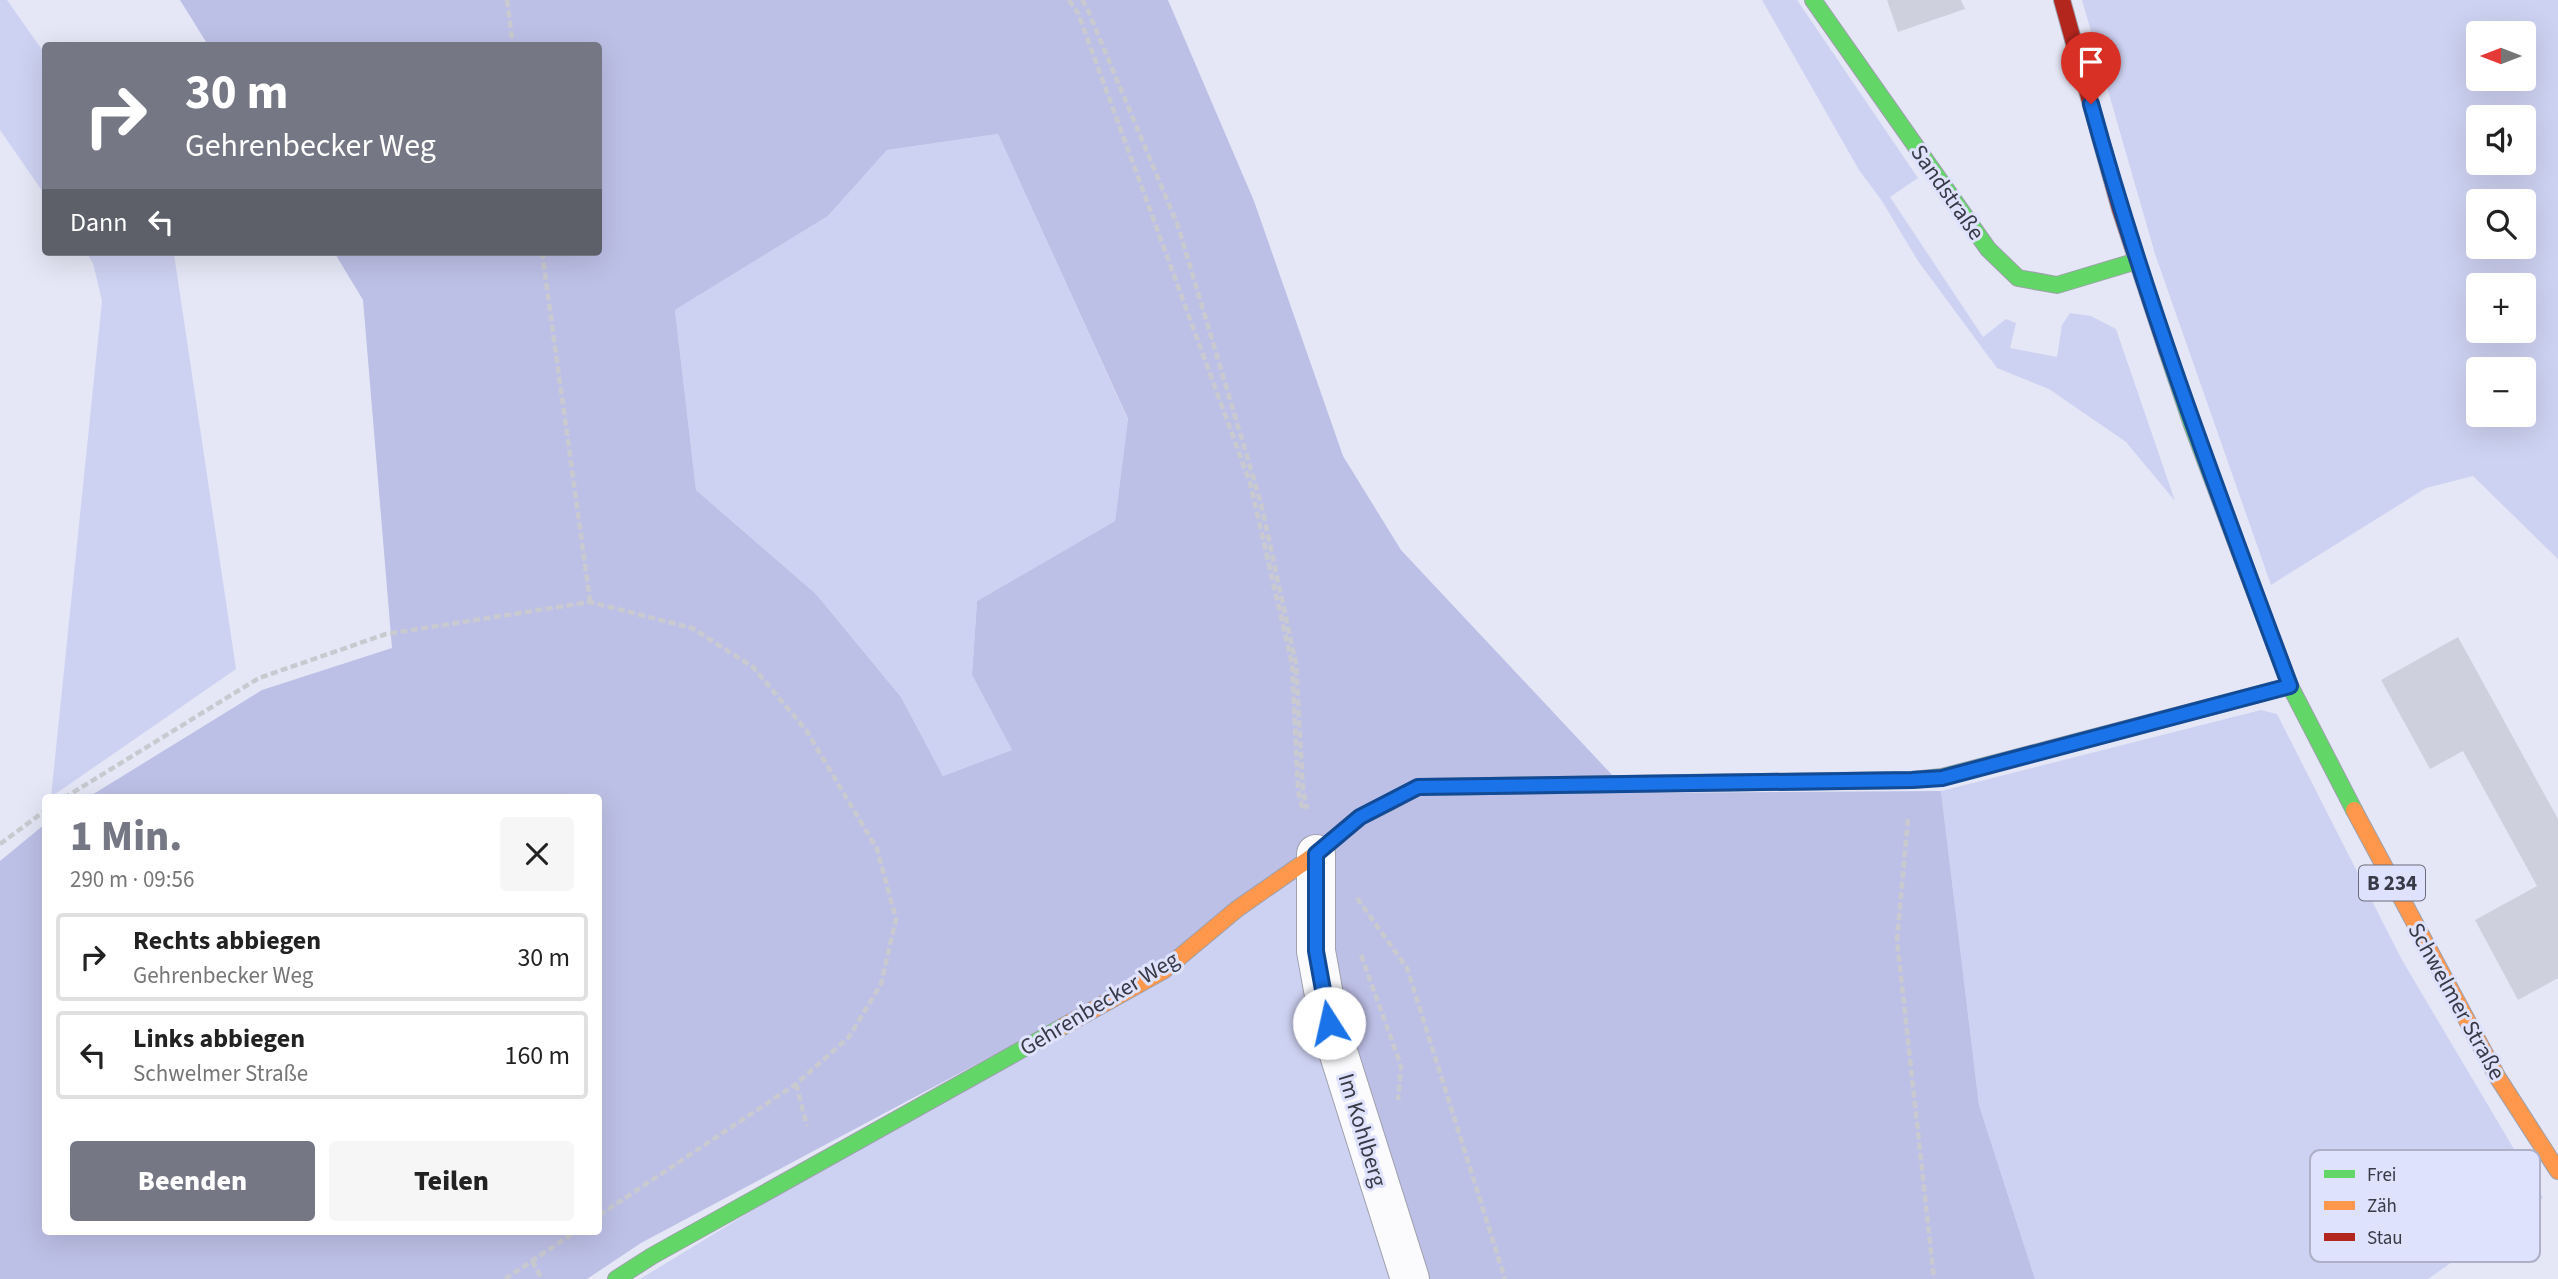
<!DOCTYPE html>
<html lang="de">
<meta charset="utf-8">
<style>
body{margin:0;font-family:"Source Sans 3",sans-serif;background:#f6f6f6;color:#222;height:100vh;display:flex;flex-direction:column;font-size:26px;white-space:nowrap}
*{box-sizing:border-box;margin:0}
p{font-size:23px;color:#767676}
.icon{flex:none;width:38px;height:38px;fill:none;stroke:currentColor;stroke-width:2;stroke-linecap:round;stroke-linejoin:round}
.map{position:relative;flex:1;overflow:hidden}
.panel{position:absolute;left:42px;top:794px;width:560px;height:441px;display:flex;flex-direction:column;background:#fff;border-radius:7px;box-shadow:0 7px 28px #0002}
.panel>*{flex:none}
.guide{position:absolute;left:42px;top:42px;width:560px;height:214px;border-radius:7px;box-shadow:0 7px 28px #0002;background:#757784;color:#fff;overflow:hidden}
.needle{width:46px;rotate:270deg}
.tools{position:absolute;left:2466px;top:21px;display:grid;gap:14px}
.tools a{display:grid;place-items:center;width:70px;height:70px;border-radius:7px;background:#fff;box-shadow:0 7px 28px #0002;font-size:35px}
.pin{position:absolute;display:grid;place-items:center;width:60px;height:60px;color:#fff;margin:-72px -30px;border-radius:50% 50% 50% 0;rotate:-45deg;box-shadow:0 0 7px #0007}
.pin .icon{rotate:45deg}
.me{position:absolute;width:77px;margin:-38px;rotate:350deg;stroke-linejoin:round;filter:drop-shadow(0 0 5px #0008)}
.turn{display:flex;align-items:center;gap:24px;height:147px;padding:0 28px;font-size:32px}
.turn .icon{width:91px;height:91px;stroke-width:2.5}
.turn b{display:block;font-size:49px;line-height:60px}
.then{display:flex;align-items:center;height:66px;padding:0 28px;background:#0003;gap:14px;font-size:26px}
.round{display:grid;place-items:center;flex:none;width:74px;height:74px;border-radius:7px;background:#f6f6f6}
.head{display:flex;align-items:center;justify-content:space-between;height:119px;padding:0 28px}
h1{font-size:42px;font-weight:800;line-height:52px;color:#757784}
.primary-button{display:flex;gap:14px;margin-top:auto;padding:14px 28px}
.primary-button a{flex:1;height:80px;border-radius:7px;background:#757784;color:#fff;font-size:28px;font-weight:800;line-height:80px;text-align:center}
.primary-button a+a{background:#f6f6f6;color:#222}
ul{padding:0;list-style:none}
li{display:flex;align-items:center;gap:21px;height:88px;margin:0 14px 10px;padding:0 14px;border:4px solid #e0e0e0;border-radius:7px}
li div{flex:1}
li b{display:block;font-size:26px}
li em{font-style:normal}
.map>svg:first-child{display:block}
.green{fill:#ced2f2;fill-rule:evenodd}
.forest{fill:#bdc0e6;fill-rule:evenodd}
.building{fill:#ced0dd}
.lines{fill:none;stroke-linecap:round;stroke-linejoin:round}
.street-casing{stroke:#9ea0ac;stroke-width:40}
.fast-casing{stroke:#9ea0ac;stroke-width:18}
.slow-casing{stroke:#9ea0ac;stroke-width:18}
.jam-casing{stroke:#9ea0ac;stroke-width:18}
.path{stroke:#c9cad0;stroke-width:4.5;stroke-dasharray:7 3.5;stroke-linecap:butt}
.street{stroke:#fbfbfe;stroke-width:38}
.fast{stroke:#63d668;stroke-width:16}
.slow{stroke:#ff974d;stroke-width:16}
.jam{stroke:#b3261e;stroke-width:16}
.route-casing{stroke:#114b97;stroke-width:18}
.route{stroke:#1a73e8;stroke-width:12}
.labels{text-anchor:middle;stroke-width:6;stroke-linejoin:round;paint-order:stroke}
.shield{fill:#dfe2fc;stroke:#6b6c7d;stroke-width:2}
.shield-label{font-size:21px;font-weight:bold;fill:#393a47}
.street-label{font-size:23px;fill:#393a47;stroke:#dfe2fc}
.key{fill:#dfe2fc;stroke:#adb0c6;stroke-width:2}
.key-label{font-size:19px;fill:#393a47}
</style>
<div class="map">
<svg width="2558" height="1279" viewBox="0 0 2558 1279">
<rect width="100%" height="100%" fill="#e5e7f6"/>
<g class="green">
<polygon points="0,0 7,0 45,54 45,195 0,130"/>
<polygon points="1762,0 1797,0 1918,178 1890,197 1983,337 2006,319 2016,323 2010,348 2057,357 2062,325 2070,313 2091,316 2116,329 2175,501 2126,442 2049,389 1997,368 1918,261 1882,201 1859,170"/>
<path d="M2082,0H2558V559L2473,476L2426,488L2271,585L2155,254ZM2478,33H2524V79H2478ZM2478,117H2524V163H2478ZM2478,201H2524V247H2478ZM2478,285H2524V331H2478ZM2478,369H2524V415H2478Z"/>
<polygon points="998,134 1128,420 1115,521 977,601 972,675 1012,750 943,776 901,697 816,594 696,490 675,310 828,216 887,150"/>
<polygon points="86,252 173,252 174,254 236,669 51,797 102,301 93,263"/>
<polygon points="2261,710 2277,714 2402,960 2543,1198 2428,1279 2035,1279 1979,1105 1941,791"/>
<polygon points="1307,871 1394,1279 640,1279"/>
</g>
<path class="forest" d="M180,0H1168L1254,201L1343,456L1401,550L1629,793L1941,791L1979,1105L2035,1279H1427L1342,1012L1323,838L1164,964L641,1243L587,1279H0V861L45,824L46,1232H598V798H87L262,690L392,648L363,300L334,252H598V46L208,45ZM998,134L1128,419L1115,521L977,601L972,675L1012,750L943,776L901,697L816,594L696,490L675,310L828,216L887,150Z"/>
<g class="building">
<polygon points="1887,0 1961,0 1965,9 1898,32"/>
<polygon points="2458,637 2558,819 2558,978 2518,1000 2475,920 2537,886 2463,751 2430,769 2381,680"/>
</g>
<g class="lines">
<g class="street-casing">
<polyline id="street" points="1316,854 1316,951 1329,1023 1410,1279"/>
</g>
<g class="fast-casing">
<g id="fast">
<polyline points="1813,0 1988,249 2018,278 2057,285 2137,261"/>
<polyline points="2167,351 2192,425 2290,686 2354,810"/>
<polyline points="1684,783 1912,780 1942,777 2290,686"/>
<polyline points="616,1279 652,1256 1064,1026"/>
</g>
</g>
<g class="slow-casing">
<g id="slow">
<polyline points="2354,810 2498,1078 2558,1171"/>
<polyline points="1064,1026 1163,971 1237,909 1316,854 1360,817 1388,803"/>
</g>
</g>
<g class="jam-casing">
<g id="jam">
<polyline points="2062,0 2120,209 2167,351"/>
<polyline points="1388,803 1418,787 1684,783"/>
</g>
</g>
<g class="path">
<polyline points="507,0 513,46"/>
<polyline points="1069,0 1078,13 1250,483 1292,664 1298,790 1303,812"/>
<polyline points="1082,0 1087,8 1178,226 1261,503 1296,664 1303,790 1307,809"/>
<polyline points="542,252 590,601"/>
<polyline points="64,798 259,678 386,634 590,602 692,628 753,667 806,730 877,849 896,919 881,984 849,1037 796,1084 598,1216"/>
<polyline points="1908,819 1897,940 1934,1279"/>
<polyline points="0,844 46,810"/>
<polyline points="1357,898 1407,968 1505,1279"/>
<polyline points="1361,955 1401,1066 1398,1100"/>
<polyline points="796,1084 807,1126"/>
<polyline points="532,1261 542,1279"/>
<polyline points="505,1279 575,1232"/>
</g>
<use href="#street" class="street"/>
<use href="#fast" class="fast"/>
<use href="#slow" class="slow"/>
<use href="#jam" class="jam"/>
</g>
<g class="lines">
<g class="route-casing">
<path id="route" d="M1329,1023L1316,951V854L1360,817L1418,787L1912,780L1942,778L2290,686C2218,493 2146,304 2091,104"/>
</g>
<use href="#route" class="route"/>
</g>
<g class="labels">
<rect class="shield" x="2359" y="865.5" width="66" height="35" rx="5"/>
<g class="shield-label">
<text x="2392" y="890">B 234</text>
</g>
<g class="street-label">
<text transform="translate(1948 192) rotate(55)" y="8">Sandstraße</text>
<text transform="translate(2457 1001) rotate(61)" y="8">Schwelmer Straße</text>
<text transform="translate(1099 1003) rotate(-31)" y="8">Gehrenbecker Weg</text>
<text transform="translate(1363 1130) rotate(73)" y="8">Im Kohlberg</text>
</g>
</g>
<rect x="2310" y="1150" width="230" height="112" rx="10" class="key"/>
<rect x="2324" y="1170" width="31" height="8" fill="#63d668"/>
<rect x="2324" y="1201" width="31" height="9" fill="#ff974d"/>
<rect x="2324" y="1233" width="31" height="8" fill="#b3261e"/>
<g class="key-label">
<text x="2367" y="1181">Frei</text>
<text x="2367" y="1212">Zäh</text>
<text x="2367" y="1244">Stau</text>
</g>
</svg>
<div class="tools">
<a><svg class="needle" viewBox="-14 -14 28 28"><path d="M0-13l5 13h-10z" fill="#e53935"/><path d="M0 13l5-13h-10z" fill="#767676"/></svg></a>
<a><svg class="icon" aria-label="sound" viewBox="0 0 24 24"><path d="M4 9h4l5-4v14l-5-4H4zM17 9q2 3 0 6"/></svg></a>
<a><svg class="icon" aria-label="search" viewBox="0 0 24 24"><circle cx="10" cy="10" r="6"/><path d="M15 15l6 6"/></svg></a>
<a>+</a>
<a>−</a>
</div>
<div class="pin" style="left:2091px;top:104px;background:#d93025"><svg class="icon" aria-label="arrive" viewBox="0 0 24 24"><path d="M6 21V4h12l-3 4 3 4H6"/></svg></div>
<svg class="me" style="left:1329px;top:1023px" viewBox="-20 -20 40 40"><circle r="19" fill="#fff"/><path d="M0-13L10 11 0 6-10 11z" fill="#1a73e8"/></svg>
<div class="guide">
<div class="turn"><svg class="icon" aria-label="right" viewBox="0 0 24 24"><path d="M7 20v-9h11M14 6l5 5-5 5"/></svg><div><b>30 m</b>Gehrenbecker Weg</div></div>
<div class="then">Dann<svg class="icon" aria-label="left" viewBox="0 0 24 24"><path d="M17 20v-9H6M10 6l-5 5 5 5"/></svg></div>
</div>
<section class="panel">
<div class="head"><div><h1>1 Min.</h1><p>290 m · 09:56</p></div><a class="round"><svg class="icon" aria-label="close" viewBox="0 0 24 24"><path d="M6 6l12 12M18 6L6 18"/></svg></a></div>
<ul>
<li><svg class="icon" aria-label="right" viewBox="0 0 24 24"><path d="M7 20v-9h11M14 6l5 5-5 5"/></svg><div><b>Rechts abbiegen</b><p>Gehrenbecker Weg</p></div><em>30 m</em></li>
<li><svg class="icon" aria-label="left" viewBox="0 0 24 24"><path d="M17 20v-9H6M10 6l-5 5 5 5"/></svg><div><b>Links abbiegen</b><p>Schwelmer Straße</p></div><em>160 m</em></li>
</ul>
<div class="primary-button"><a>Beenden</a><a>Teilen</a></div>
</section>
</div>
